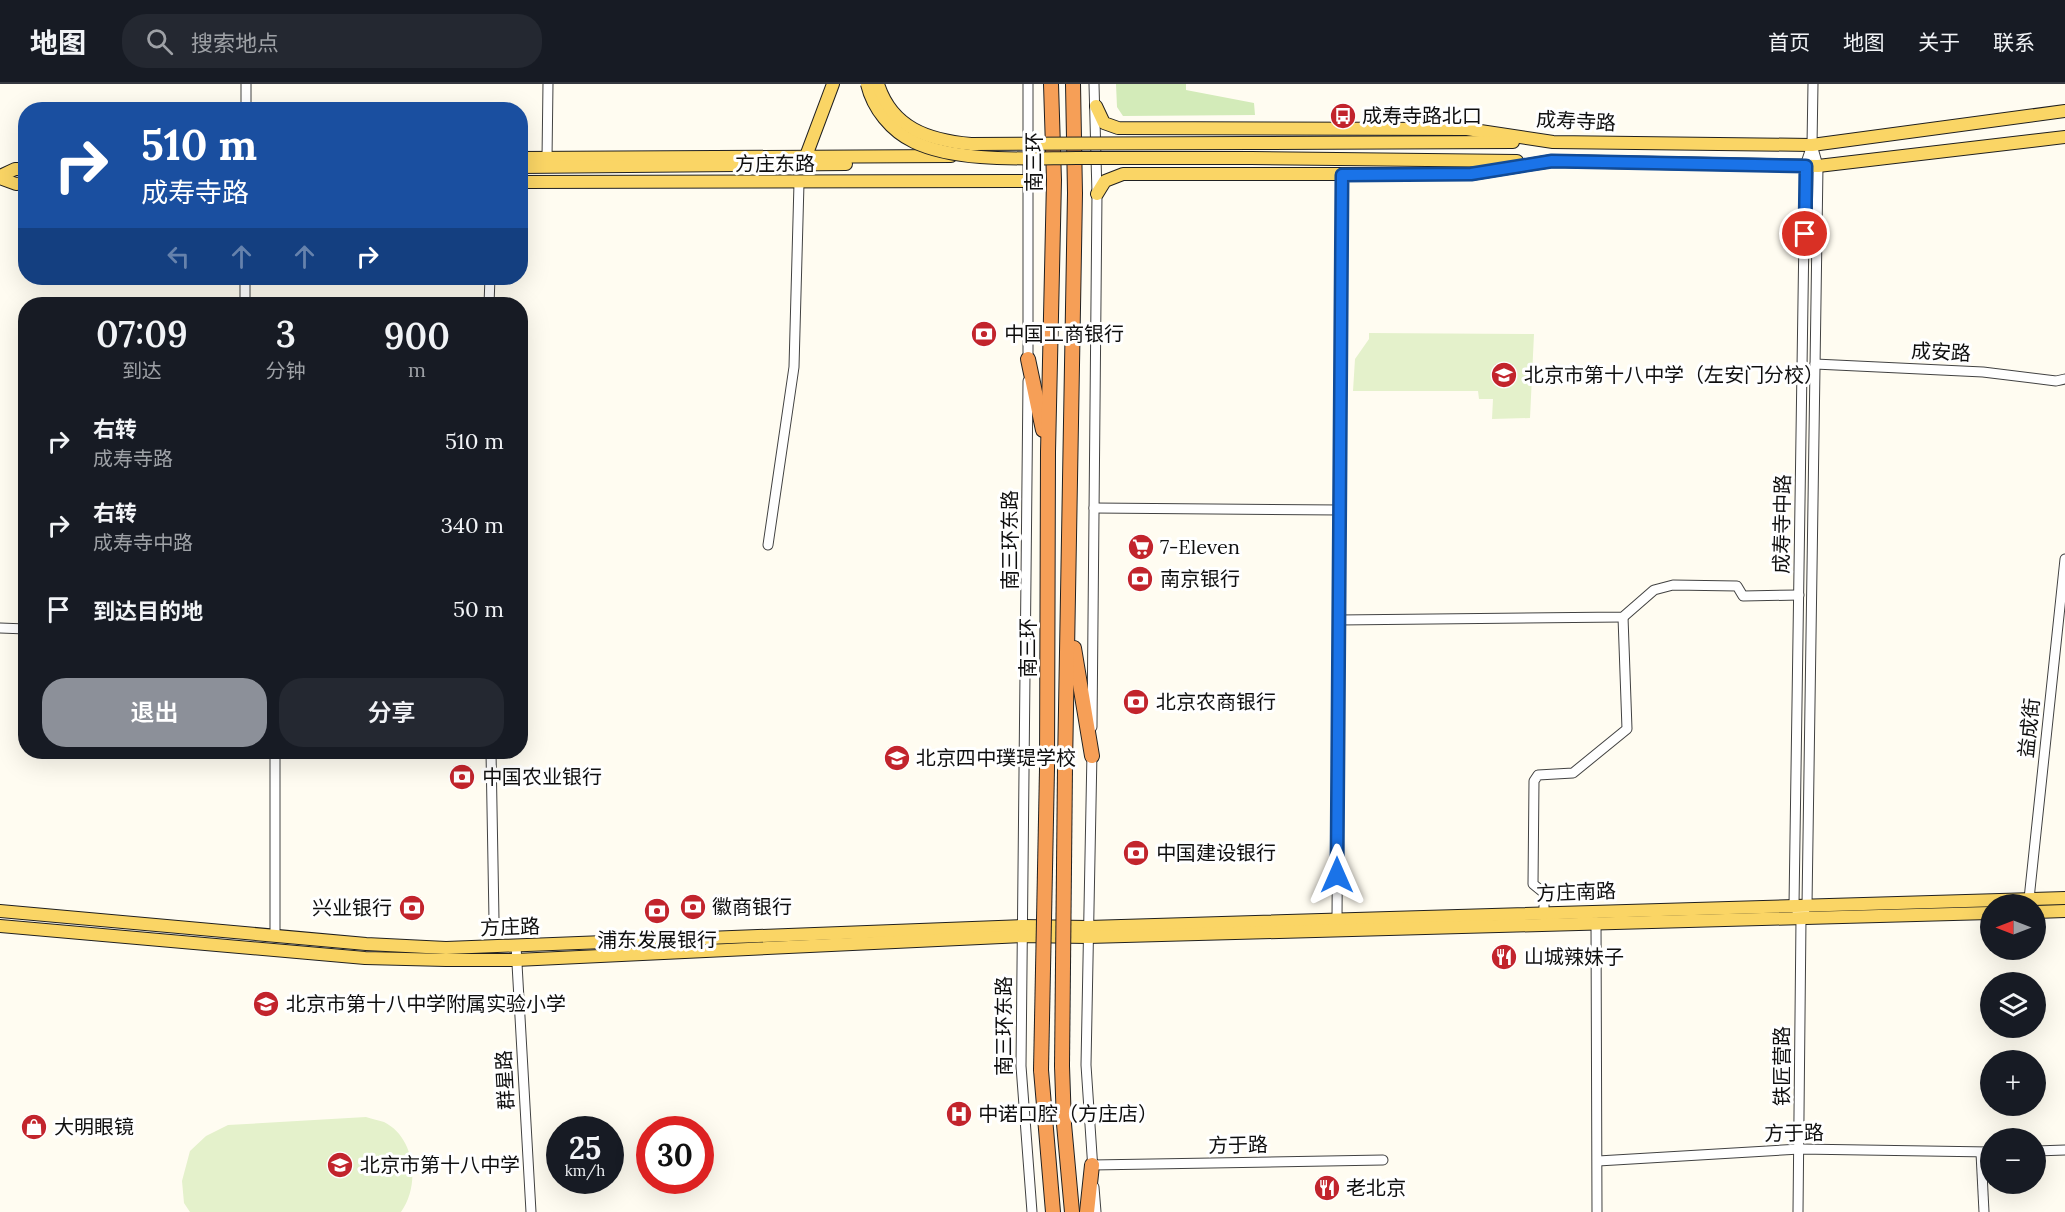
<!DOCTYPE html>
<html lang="zh">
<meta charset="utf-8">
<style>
body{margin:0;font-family:Lora,"Noto Sans SC",serif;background:#242831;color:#f1f3f6;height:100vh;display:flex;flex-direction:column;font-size:22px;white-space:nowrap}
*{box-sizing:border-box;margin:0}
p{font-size:20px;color:#9ea1a6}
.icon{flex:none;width:33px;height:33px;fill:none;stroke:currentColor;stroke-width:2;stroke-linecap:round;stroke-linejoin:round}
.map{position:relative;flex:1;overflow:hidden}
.drawer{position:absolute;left:18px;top:213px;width:510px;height:462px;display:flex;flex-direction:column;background:#171b24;border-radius:24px;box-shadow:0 6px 24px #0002}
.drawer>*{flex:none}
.guide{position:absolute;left:18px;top:18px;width:510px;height:183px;border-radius:24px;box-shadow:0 6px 24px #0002;background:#1a4fa0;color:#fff;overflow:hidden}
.needle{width:39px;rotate:270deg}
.buttons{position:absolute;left:1980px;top:810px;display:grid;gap:12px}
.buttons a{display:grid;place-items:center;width:66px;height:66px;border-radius:50%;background:#171b24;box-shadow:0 6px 24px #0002;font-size:30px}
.speed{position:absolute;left:546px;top:1032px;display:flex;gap:12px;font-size:30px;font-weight:700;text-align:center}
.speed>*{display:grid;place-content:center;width:78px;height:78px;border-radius:50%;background:#171b24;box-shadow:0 6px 24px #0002;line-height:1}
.speed small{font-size:15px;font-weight:400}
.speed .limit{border:9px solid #d22;background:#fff;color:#111}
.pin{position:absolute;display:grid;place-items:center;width:51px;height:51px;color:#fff;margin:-26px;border:3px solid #fff;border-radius:50%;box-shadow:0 2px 6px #0007}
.me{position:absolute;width:66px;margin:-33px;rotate:0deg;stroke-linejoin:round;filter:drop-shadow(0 0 4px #0008)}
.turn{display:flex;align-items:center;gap:21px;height:126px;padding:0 24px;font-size:27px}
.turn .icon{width:78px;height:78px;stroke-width:2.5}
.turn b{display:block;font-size:42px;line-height:51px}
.lanes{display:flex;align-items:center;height:57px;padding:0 24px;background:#0003;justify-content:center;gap:30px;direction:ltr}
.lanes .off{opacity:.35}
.eta{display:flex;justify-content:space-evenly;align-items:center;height:102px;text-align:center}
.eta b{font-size:36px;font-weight:600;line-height:42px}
.button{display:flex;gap:12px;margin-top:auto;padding:12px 24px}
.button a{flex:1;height:69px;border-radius:24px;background:#8c9099;color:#fff;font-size:24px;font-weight:600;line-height:69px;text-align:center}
.button a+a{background:#242831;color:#f1f3f6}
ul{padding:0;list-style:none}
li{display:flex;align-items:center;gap:18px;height:84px;padding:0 24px}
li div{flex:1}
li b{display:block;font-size:22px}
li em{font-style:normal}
header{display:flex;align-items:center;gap:36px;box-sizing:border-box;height:84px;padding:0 30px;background:#171b24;border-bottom:2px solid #363941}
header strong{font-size:28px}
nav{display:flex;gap:33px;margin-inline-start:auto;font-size:21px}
.search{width:420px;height:54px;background:#242831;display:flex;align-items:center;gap:15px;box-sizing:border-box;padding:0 21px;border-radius:24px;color:#9ea1a6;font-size:22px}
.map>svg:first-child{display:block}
.green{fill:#d3ebb9}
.pitch{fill:#e4f1cb}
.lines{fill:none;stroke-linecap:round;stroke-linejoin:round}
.minor-casing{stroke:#424242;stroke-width:11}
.major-casing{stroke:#202020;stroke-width:14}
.highway-casing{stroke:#202020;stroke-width:16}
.minor{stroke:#fff;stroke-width:9}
.major{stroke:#fad565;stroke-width:12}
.highway{stroke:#f69f57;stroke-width:14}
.major-bridge-casing{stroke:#202020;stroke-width:14;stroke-linecap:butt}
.highway-bridge-casing{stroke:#202020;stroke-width:16;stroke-linecap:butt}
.major-bridge{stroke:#fad565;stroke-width:12}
.highway-bridge{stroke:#f69f57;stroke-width:14}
.route-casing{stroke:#114b97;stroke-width:15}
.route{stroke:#1a73e8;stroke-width:10}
.labels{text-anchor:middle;stroke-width:6;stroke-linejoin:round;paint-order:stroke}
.poi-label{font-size:20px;fill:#0f0f0f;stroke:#fff;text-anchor:start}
.street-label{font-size:20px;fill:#0f0f0f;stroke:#fff}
</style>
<header>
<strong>地图</strong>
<div class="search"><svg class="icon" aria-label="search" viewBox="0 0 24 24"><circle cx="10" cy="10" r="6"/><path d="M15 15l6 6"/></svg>搜索地点</div>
<nav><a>首页</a><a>地图</a><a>关于</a><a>联系</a></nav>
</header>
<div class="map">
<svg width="2065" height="1128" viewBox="0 0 2065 1128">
<rect width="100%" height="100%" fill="#fffcf1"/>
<polygon class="green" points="1116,0 1186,0 1186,6 1254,19 1255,31 1123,32 1117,23"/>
<g class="pitch">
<polygon points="1369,249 1534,250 1530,334 1492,335 1493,315 1479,315 1478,307 1353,307 1355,275 1369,255"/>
<path d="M366,1033C371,1035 378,1036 384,1038C416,1054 420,1102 401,1128H190L184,1119L182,1097L190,1067L206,1052L228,1041Z"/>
</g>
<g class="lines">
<g class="minor-casing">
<g id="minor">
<polyline points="1028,0 1028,280"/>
<polyline points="246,26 246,0"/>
<polyline points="547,74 548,0"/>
<polyline points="245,220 245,194"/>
<polyline points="489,220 490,194"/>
<polyline points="1815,280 1983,288 2056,297 2065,295"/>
<polyline points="1028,297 1021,982 1032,1128"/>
<polyline points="1094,424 1340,426"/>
<polyline points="768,461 794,283 799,99"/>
<polyline points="1339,536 1623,533 1654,506 1673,501 1737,502 1743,512 1799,511"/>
<polyline points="0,544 26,545"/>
<polyline points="1092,643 1097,110 1094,0"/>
<polyline points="491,668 494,835"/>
<polyline points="1092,668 1086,981 1093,1086"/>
<polyline points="2029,815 2065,475"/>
<polyline points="1797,827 1794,821 1805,82 1812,61 1813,0"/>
<polyline points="1544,828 1544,809 1533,800 1534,697 1538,691 1573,689 1627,645 1623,533"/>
<polyline points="1337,835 1342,91"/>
<polyline points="1596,838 1597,1128"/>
<polyline points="275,852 275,668"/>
<polyline points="516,862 531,1128"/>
<polyline points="2036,1067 2065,1066"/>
<polyline points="1981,1069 1984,1128"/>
<polyline points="1598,1077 1800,1065 1990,1068"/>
<polyline points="1092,1081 1383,1076"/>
<polyline points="1094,1103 1096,1128"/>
<polyline points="1798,1128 1801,835 1807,821 1818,82 1812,61"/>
</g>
</g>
<g class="major-casing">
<g id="major">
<polyline points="1096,22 1104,39 1118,44 1467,45 1553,58 1812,61 2065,27"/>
<polyline points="1251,59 1513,58"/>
<polyline points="806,72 833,0"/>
<polyline points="520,74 951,72"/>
<polyline points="1251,74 1517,77"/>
<polyline points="520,83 846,80"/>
<polyline points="0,92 15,85 26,85"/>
<polyline points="0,94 16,100 26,99"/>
<polyline points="520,98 1030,97"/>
<polyline points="1097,110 1105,97 1123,90 1471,90 1552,77 1818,82 2065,53"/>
<polyline points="0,827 366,860 446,864 1022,842 1088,843 2065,814"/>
<polyline points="2036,828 2065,827"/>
<polyline points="0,842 365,874 446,876 516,876 1021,852 1088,853 1990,829"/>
</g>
</g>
<g class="highway-casing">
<g id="highway">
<polyline points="1028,275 1043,346"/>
<polyline points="1074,564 1092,672"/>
<polyline points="1065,683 1075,109 1073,0"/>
<polyline points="1047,685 1048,368 1054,96 1051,0"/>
<polyline points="1062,982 1064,1040 1072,1128"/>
<polyline points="1041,986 1053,1128"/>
<polyline points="1087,1128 1092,1081"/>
</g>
</g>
<use href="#minor" class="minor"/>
<use href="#major" class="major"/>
<use href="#highway" class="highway"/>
<g class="major-bridge-casing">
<g id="major-bridge">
<path d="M867,0C873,25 891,47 914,58C958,79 1029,74 1077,74C1135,74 1193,74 1251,74"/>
<path d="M878,0C892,44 928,56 971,60L1251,59"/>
</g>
</g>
<g class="highway-bridge-casing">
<g id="highway-bridge">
<polyline points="1062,982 1065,683"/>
<polyline points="1041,986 1047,685"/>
</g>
</g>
<use href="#major-bridge" class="major-bridge"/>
<use href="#highway-bridge" class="highway-bridge"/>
</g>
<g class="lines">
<g class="route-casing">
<polyline id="route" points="1337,791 1342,91 1471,90 1552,77 1806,82 1805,150"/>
</g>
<use href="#route" class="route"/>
</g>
<defs>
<g id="bus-disc" transform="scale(1.35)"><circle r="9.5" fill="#c2242c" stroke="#fff"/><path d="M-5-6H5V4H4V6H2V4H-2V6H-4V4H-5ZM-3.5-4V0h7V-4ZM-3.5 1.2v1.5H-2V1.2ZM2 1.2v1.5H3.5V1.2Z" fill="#fff"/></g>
<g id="bank-disc" transform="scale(1.35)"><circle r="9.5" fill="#c2242c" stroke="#fff"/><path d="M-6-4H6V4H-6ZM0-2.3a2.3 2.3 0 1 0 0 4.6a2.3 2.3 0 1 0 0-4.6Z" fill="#fff"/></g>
<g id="school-disc" transform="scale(1.35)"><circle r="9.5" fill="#c2242c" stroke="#fff"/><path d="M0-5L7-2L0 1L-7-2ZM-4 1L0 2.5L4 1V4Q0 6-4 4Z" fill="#fff"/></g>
<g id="supermarket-disc" transform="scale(1.35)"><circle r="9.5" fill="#c2242c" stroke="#fff"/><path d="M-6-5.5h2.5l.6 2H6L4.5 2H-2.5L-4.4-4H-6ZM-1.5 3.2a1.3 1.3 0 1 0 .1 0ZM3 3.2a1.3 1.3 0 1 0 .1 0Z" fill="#fff"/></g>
<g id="restaurant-disc" transform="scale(1.35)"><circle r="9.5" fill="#c2242c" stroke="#fff"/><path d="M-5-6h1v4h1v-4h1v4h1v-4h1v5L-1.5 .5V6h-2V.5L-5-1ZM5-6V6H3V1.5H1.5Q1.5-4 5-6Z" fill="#fff"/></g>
<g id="hospital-disc" transform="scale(1.35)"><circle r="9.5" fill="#c2242c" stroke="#fff"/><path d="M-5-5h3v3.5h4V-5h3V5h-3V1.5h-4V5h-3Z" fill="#fff"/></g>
<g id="shop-disc" transform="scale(1.35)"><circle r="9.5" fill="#c2242c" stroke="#fff"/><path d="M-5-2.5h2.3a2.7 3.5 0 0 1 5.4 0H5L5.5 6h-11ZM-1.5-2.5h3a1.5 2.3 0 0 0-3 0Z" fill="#fff"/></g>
</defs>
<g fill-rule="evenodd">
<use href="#bus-disc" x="1343" y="32"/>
<use href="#bank-disc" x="984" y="250"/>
<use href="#school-disc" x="1504" y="291"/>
<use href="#supermarket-disc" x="1141" y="463"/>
<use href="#bank-disc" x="1140" y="495"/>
<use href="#bank-disc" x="1136" y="618"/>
<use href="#school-disc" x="897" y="674"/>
<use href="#bank-disc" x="462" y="693"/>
<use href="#bank-disc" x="1136" y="769"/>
<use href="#bank-disc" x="693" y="823"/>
<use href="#bank-disc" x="412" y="824"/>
<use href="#bank-disc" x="657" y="827"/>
<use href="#restaurant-disc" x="1504" y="873"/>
<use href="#school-disc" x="266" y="920"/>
<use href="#hospital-disc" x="959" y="1030"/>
<use href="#shop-disc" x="34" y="1043"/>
<use href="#school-disc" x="340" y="1081"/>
<use href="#restaurant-disc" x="1327" y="1104"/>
</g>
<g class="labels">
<g class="poi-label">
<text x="1362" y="39">成寿寺路北口</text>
<text x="1004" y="257">中国工商银行</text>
<text x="1524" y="298">北京市第十八中学（左安门分校）</text>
<text x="1160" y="470">7-Eleven</text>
<text x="1160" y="502">南京银行</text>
<text x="1156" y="625">北京农商银行</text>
<text x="916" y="681">北京四中璞瑅学校</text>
<text x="482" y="700">中国农业银行</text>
<text x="1156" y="776">中国建设银行</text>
<text x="712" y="830">徽商银行</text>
<text x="392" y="831" text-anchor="end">兴业银行</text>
<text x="657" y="863" text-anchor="middle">浦东发展银行</text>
<text x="1524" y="880">山城辣妹子</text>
<text x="286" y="927">北京市第十八中学附属实验小学</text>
<text x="978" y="1037">中诺口腔（方庄店）</text>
<text x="54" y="1050">大明眼镜</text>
<text x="360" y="1088">北京市第十八中学</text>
<text x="1346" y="1111">老北京</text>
</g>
<g class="street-label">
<text transform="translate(1576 37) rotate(3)" y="7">成寿寺路</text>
<text transform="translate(1034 78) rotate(-90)" y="7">南三环</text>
<text x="775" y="87">方庄东路</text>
<text transform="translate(1941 268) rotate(3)" y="7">成安路</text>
<text transform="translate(1782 440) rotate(-89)" y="7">成寿寺中路</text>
<text transform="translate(1010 456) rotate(-90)" y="7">南三环东路</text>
<text transform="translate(1028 564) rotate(-90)" y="7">南三环</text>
<text transform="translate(2029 644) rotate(-84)" y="7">益成街</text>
<text transform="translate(1576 808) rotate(-2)" y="7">方庄南路</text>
<text transform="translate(510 843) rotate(-2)" y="7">方庄路</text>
<text transform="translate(1004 942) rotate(-90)" y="7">南三环东路</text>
<text transform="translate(1782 982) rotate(-90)" y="7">铁匠营路</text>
<text transform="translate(505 996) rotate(-93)" y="7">群星路</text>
<text transform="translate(1794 1049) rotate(-1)" y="7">方于路</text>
<text transform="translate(1238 1061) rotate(-1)" y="7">方于路</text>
</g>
</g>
</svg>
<div class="buttons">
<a><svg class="needle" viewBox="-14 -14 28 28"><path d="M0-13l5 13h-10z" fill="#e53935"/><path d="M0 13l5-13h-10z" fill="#9ea1a6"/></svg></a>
<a><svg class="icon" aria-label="layers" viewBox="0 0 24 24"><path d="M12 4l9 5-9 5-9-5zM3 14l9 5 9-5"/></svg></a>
<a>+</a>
<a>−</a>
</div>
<div class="speed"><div>25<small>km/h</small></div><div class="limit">30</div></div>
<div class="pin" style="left:1805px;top:150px;background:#d93025"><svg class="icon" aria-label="arrive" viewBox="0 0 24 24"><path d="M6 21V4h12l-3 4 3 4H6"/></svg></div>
<svg class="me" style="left:1337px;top:791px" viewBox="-20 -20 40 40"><path d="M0-17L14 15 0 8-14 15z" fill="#1a73e8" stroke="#fff" stroke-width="4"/></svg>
<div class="guide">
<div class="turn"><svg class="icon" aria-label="right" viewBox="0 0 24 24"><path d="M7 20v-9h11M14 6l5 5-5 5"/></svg><div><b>510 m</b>成寿寺路</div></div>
<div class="lanes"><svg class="icon off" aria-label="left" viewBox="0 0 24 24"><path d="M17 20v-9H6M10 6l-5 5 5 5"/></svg><svg class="icon off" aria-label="ahead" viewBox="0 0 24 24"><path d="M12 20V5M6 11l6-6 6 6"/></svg><svg class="icon off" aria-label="ahead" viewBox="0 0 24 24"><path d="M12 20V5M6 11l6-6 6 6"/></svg><svg class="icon" aria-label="right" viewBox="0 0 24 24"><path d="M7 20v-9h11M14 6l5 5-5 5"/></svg></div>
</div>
<section class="drawer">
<div class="eta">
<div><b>07:09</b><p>到达</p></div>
<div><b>3</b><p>分钟</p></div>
<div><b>900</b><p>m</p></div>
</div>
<ul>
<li><svg class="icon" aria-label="right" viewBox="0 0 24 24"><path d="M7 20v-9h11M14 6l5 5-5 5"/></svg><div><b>右转</b><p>成寿寺路</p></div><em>510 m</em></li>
<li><svg class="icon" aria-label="right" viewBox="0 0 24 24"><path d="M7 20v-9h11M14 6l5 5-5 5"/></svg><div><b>右转</b><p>成寿寺中路</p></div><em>340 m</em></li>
<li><svg class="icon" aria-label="arrive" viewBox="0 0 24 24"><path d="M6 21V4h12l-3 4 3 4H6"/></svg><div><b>到达目的地</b></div><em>50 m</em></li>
</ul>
<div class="button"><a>退出</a><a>分享</a></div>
</section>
</div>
